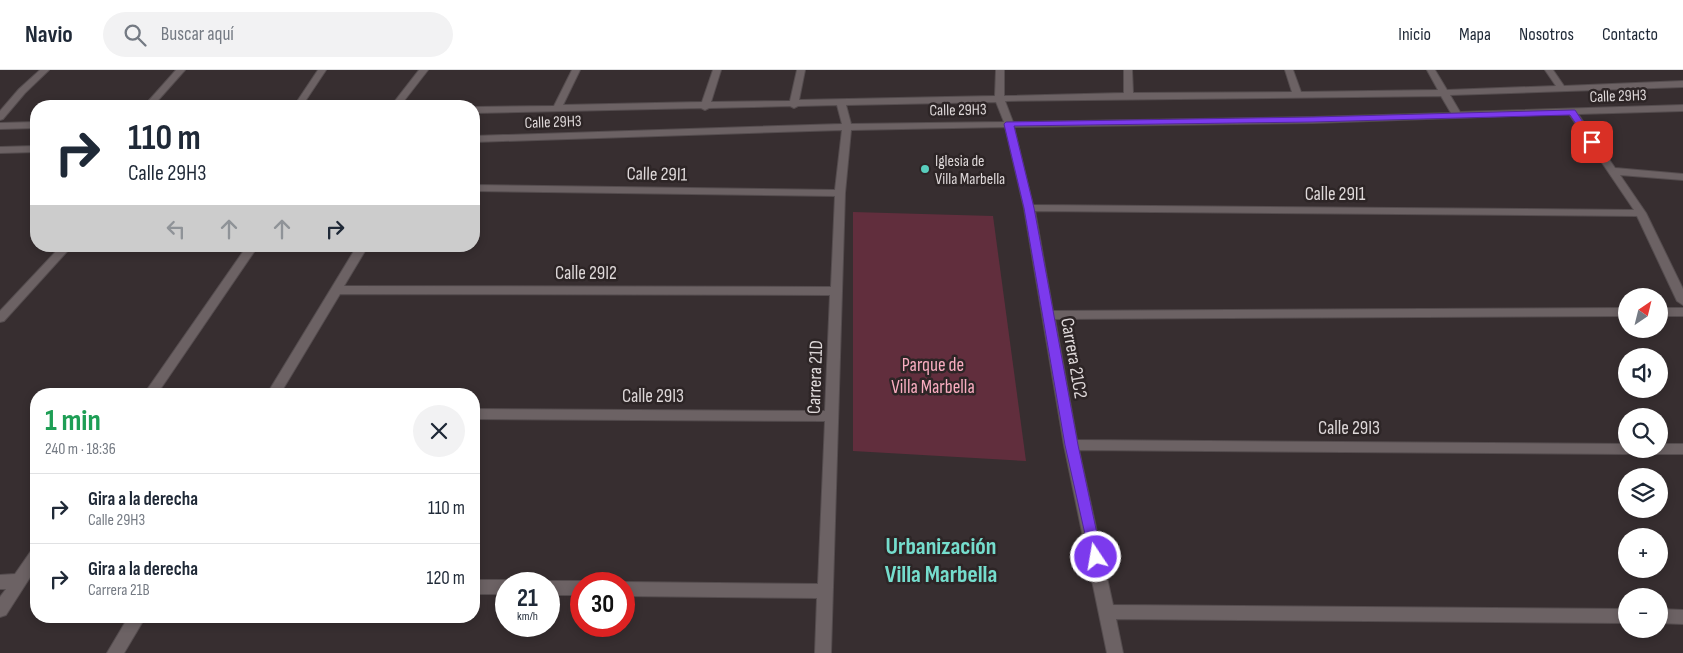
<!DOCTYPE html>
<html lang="es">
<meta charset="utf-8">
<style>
body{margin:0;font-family:"Sofia Sans Condensed",sans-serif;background:#f2f2f3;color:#1f2937;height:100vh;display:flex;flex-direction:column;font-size:19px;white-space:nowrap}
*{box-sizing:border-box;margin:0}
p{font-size:16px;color:#747a83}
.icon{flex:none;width:28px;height:28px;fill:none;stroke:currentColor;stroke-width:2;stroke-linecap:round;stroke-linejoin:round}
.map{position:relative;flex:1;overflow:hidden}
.details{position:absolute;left:30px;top:318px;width:450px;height:235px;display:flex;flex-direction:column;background:#fff;border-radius:20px;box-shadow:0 2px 8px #0003}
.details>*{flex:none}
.top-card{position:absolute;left:30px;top:30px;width:450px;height:152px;border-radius:20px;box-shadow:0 2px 8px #0003;background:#fff;color:#1f2937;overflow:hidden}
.needle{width:32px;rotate:35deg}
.fabs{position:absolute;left:1618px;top:218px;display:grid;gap:10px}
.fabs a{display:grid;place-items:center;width:50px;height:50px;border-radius:50%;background:#fff;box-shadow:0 2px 8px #0003;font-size:25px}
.speed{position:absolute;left:495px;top:502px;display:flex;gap:10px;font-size:25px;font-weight:700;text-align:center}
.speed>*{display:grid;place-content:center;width:65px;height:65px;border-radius:50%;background:#fff;box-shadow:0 2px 8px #0003;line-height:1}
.speed small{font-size:12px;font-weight:400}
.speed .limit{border:8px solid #d22;background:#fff;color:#111}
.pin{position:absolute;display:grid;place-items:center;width:42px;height:42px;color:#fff;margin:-21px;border-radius:10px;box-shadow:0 2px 8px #0006}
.me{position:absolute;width:55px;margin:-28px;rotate:348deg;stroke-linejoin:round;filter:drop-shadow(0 0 4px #0008)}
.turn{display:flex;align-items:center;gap:18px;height:105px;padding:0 15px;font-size:22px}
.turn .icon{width:65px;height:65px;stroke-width:2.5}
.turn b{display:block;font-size:35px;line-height:42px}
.lanes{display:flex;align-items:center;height:48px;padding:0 15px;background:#0003;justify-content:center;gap:25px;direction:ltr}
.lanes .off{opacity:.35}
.round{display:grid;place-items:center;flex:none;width:52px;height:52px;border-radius:26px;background:#f2f2f3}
.head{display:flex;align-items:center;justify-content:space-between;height:85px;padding:0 15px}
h1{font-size:30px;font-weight:700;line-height:38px;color:#1e9e55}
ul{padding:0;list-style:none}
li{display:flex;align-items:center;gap:15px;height:70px;padding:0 15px;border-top:1px solid #e0e1e3}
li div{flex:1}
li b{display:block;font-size:19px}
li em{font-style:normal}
header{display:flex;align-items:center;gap:30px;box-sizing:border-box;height:70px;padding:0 25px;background:#fff;border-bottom:1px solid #e0e1e3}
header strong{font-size:24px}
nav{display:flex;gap:28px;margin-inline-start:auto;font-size:18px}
.search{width:350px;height:45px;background:#f2f2f3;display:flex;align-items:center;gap:12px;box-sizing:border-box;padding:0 18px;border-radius:28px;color:#747a83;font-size:19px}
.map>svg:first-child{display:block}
.green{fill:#612e3d}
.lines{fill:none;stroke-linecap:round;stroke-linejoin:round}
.minor-casing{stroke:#544c4e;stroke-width:2}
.minor{fill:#6c6264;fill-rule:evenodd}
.route{fill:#7c3aed;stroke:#51269a}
.poi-dot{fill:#59cebe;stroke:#2d2526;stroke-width:2}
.labels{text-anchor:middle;stroke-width:5;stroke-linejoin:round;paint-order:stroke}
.far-street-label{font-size:16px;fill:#ded8d9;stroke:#2d2526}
.far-poi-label{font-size:16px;fill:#ded8d9;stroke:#2d2526;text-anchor:start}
.street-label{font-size:19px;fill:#ded8d9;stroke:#2d2526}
.park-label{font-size:19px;fill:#f9adc0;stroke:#2d2526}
.near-neighbourhood-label{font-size:24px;font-weight:bold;fill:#75ddcd;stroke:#2d2526}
</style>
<header>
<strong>Navio</strong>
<div class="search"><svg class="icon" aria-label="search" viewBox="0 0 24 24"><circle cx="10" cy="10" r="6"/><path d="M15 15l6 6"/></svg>Buscar aquí</div>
<nav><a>Inicio</a><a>Mapa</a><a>Nosotros</a><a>Contacto</a></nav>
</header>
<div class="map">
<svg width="1683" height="583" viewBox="0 0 1683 583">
<rect width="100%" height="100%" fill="#372e30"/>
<polygon class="green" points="853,142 993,146 1026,391 853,381"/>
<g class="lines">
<g class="minor-casing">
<g id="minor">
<polygon points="40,0 49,0 25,23 3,49 0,50 0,41 19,19"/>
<polygon points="176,0 185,0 153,36 144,36"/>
<polygon points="318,0 326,0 302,36 294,36"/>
<polygon points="419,0 428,0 400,36 391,36"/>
<path d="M572,0H580L563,35L702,32L713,0H721L711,32L790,31L797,0H805L799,30L995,26L996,0H1004V26L1124,23V0H1132L1133,23L1292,22L1285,0H1293L1301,22L1438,20L1427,0H1435L1447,20L1556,16L1545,0H1553L1564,16L1683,11V17L1450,25L1460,42L1683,35V41L1578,44L1615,98L1683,104V110L1620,105L1646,143L1683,219V235L1677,231L1637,146L1035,141L1053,241L1626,238V246L1055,249L1077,370L1626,374V379H1633L1631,383L1626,384L1079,380L1113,535L1626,539V553L1116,549L1123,583H1107L1064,375L1024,138L1005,57L851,60L845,123L831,583H815L817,528L624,526V514H619L624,512L818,514L825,351L474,349V339L825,341L830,225L340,224L280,324H267L357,176H368L344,216L831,217L835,126L474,121V115L835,120L842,60L474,72V66L842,54L837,35L798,36L794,38L790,36L709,38L705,40L701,38L474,43V37L554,36ZM1441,26L1451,43L1313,47L1013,52L1005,31ZM996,32L1004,52L851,54L846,35ZM1569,44L1634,140L1033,135L1014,57L1313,53Z"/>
<polygon points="36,52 36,58 0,59 0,53"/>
<polygon points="36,76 36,82 0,83 0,77"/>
<polygon points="61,176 72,176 4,251 0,252 0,241"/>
<polygon points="247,176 258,176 157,324 144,324"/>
<rect x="1659" y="238" width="24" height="8"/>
<polygon points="1659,374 1683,374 1683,384 1644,384 1639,383 1637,379 1659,379"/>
<polygon points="36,480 36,498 6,545 0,547 0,527 6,519 0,519 0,505 15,504 31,481"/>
<polygon points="474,510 506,510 512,514 506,514 506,524 474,524"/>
<polygon points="549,511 581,511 587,514 581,514 581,525 549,525 549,514 543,514"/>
<polygon points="1659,539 1683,540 1683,554 1659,553"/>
<polygon points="129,546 146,546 124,583 107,583"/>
</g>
</g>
<use href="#minor" class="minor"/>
</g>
<polygon class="route" points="1572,40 1575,40 1596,72 1595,73 1589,73 1570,45 1313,52 1014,56 1034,138 1078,375 1102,487 1100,491 1096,493 1091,491 1065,375 1024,138 1004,54 1006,52 1313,47"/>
<circle class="poi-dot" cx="925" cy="99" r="5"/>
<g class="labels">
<g class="far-street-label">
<text transform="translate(1618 25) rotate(-2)" y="6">Calle 29H3</text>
<text transform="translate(958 39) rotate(-1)" y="6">Calle 29H3</text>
<text transform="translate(553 51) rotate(-2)" y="6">Calle 29H3</text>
</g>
<g class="far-poi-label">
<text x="935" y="96">Iglesia de<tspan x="935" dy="18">Villa Marbella</tspan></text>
</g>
<g class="street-label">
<text transform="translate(657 103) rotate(1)" y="7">Calle 29I1</text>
<text x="1335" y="130">Calle 29I1</text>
<text x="586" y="209">Calle 29I2</text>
<text transform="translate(1075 288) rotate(80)" y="7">Carrera 21C2</text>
<text transform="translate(814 307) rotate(-88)" y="7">Carrera 21D</text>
<text x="653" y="332">Calle 29I3</text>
<text x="1349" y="364">Calle 29I3</text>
</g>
<g class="park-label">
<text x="933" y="301">Parque de<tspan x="933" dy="22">Villa Marbella</tspan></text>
</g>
<g class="near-neighbourhood-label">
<text x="941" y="484">Urbanización<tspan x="941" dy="28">Villa Marbella</tspan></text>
</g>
</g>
</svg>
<div class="fabs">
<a><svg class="needle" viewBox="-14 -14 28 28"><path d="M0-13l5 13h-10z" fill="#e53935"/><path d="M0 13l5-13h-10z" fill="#747a83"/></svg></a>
<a><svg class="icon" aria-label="sound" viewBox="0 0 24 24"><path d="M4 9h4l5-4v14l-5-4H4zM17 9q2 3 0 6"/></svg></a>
<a><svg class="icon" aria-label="search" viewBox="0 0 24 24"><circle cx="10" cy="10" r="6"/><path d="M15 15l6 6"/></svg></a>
<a><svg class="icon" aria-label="layers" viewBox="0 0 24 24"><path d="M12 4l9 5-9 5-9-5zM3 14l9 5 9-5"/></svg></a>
<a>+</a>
<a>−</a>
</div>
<div class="speed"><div>21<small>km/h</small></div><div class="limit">30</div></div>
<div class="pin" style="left:1592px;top:72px;background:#d93025"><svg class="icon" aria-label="arrive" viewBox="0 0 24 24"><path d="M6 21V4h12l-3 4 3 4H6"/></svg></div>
<svg class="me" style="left:1096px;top:487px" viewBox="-20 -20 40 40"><circle r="17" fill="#7c3aed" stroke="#fff" stroke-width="3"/><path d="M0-11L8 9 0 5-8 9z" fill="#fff"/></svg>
<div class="top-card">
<div class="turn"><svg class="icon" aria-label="right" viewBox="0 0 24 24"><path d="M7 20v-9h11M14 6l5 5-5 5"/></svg><div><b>110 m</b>Calle 29H3</div></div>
<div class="lanes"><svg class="icon off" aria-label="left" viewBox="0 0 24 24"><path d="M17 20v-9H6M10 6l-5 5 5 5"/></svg><svg class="icon off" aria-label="ahead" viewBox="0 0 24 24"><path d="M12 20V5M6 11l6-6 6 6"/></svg><svg class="icon off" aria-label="ahead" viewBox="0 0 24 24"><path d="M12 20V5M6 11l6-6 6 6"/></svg><svg class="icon" aria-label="right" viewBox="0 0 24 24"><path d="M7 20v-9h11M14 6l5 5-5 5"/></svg></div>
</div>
<section class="details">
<div class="head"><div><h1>1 min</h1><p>240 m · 18:36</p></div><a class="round"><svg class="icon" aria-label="close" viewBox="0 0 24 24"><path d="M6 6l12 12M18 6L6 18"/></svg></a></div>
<ul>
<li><svg class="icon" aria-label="right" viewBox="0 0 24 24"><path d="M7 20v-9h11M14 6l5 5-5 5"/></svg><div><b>Gira a la derecha</b><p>Calle 29H3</p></div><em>110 m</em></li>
<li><svg class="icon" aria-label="right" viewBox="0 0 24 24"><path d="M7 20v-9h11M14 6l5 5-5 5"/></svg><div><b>Gira a la derecha</b><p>Carrera 21B</p></div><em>120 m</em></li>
</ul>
</section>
</div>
